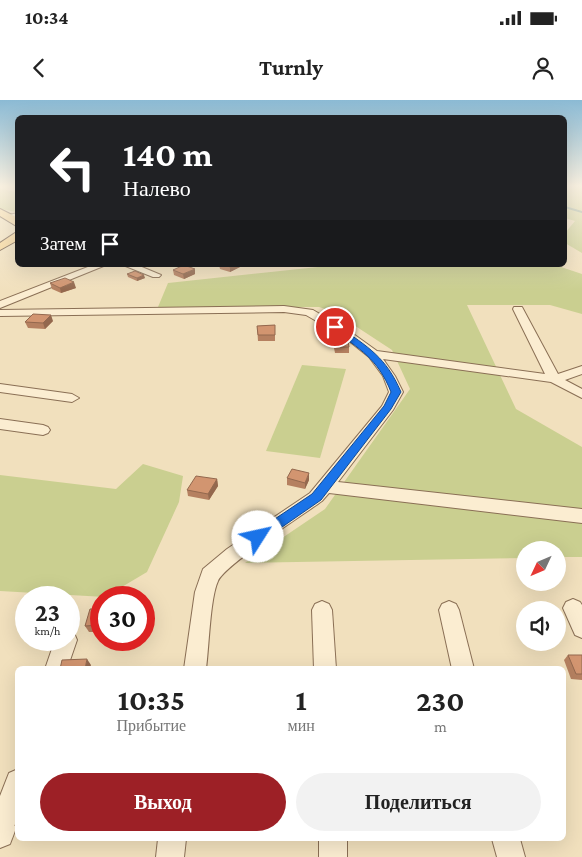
<!DOCTYPE html>
<html lang="ru">
<meta charset="utf-8">
<style>
body{margin:0;font-family:"Crimson Pro",serif;background:#f2f2f2;color:#222;height:100vh;display:flex;flex-direction:column;font-size:19px;white-space:nowrap}
*{box-sizing:border-box;margin:0}
p{font-size:16px;color:#767676}
.icon{flex:none;width:28px;height:28px;fill:none;stroke:currentColor;stroke-width:2;stroke-linecap:round;stroke-linejoin:round}
.map{position:relative;flex:1;overflow:hidden}
.sheet{position:absolute;left:15px;top:566px;width:551px;height:175px;display:flex;flex-direction:column;background:#fff;border-radius:8px;box-shadow:0 5px 20px #0002}
.sheet>*{flex:none}
.guide{position:absolute;left:15px;top:15px;width:552px;height:152px;border-radius:8px;box-shadow:0 5px 20px #0002;background:#202124;color:#fff;overflow:hidden}
.needle{width:32px;rotate:226deg}
.tools{position:absolute;left:516px;top:441px;display:grid;gap:10px}
.tools a{display:grid;place-items:center;width:50px;height:50px;border-radius:50%;background:#fff;box-shadow:0 5px 20px #0002;font-size:25px}
.speed{position:absolute;left:15px;top:486px;display:flex;gap:10px;font-size:25px;font-weight:700;text-align:center}
.speed>*{display:grid;place-content:center;width:65px;height:65px;border-radius:50%;background:#fff;box-shadow:0 5px 20px #0002;line-height:1}
.speed small{font-size:12px;font-weight:400}
.speed .limit{border:8px solid #d22;background:#fff;color:#111}
.pin{position:absolute;display:grid;place-items:center;width:42px;height:42px;color:#fff;margin:-21px;border:2px solid #fff;border-radius:50%;box-shadow:0 1px 5px #0007}
.me{position:absolute;width:55px;margin:-28px;rotate:55deg;stroke-linejoin:round;filter:drop-shadow(0 0 4px #0008)}
.turn{display:flex;align-items:center;gap:18px;height:105px;padding:0 25px;font-size:22px}
.turn .icon{width:65px;height:65px;stroke-width:2.5}
.turn b{display:block;font-size:35px;line-height:42px}
.then{display:flex;align-items:center;height:48px;padding:0 25px;background:#0003;gap:10px;font-size:19px}
.eta{display:flex;justify-content:space-evenly;align-items:center;height:85px;text-align:center}
.eta b{font-size:30px;font-weight:700;line-height:35px}
.action{display:flex;gap:10px;margin-top:auto;padding:10px 25px}
.action a{flex:1;height:58px;border-radius:30px;background:#9d2026;color:#fff;font-size:20px;font-weight:700;line-height:58px;text-align:center}
.action a+a{background:#f2f2f2;color:#222}
.status{display:flex;justify-content:space-between;align-items:center;height:35px;padding:0 25px;background:#fff;direction:ltr}
.status svg{height:14px;fill:currentColor}
header{display:flex;justify-content:space-between;align-items:center;height:65px;padding:0 25px;background:#fff;font-size:22px;font-weight:700}
.map>svg:first-child{display:block}
.green{fill:#cacf90}
.lines{fill:none;stroke-linecap:round;stroke-linejoin:round}
.stream{stroke:#689085;stroke-width:2}
.minor-casing{stroke:#8a6f55;stroke-width:2}
.major-casing{stroke:#573d2a;stroke-width:2}
.minor{fill:#fbedd1;fill-rule:evenodd}
.major{fill:#f8d491;fill-rule:evenodd}
.wall{fill:#b58060}
.shaded-wall{fill:#93684e}
.building{fill:#d29570;stroke:#93684e}
.route{fill:#1a73e8;stroke:#114b97}
</style>
<div class="status"><b>10:34</b><svg viewBox="0 0 49 12"><path d="M0 12V9h3v3zM5 12V6h3v6zM10 12V3h3v9zM15 12V0h3v12zM26 1h20v11H26zM47 4h2v5h-2z"/></svg></div>
<header><svg class="icon" aria-label="back" viewBox="0 0 24 24"><path d="M15 5l-7 7 7 7"/></svg>Turnly<svg class="icon" aria-label="person" viewBox="0 0 24 24"><circle cx="12" cy="8" r="4"/><path d="M4 21q1-7 8-7t8 7"/></svg></header>
<div class="map">
<svg width="582" height="757" viewBox="0 0 582 757">
<rect width="100%" height="100%" fill="#f1e0bd"/>
<g class="green">
<polygon points="565,85 582,85 582,153 565,143 565,133 575,121 565,118"/>
<polygon points="0,89 17,92 17,112 0,109"/>
<polygon points="321,165 555,165 582,174 582,214 550,205 467,205 516,309 582,347 582,457 558,457 558,450 525,450 525,458 245,463 325,409 410,289 392,250 334,212 319,207 158,207 168,183 318,167"/>
<polygon points="302,265 346,269 320,358 266,351"/>
<polygon points="143,364 183,376 179,402 147,472 105,497 0,491 0,375 116,389"/>
</g>
<g class="lines">
<polyline class="stream" points="565,107 582,112"/>
<g class="minor-casing">
<g id="minor">
<polygon points="18,113 18,117 8,118 4,116"/>
<polygon points="93,165 106,165 0,208 0,201"/>
<polygon points="123,165 137,165 161,175 159,177 153,177"/>
<path d="M284,206L313,210L352,233L377,251L545,274L513,209L514,207H522L558,274L582,266V274L565,280L582,289V298L551,282L383,259L395,276L403,292L393,310L338,382L582,409V423L329,393L322,401C303,415 225,465 218,481C210,498 209,548 206,569H184L195,492L203,469L227,449L310,393L382,306L389,292L383,276L369,257L344,237L306,215L284,212L0,216V210Z"/>
<polygon points="0,284 72,294 79,298 72,302 0,292"/>
<polygon points="0,319 43,325 48,327 50,330 48,333 43,335 0,329"/>
<polygon points="573,499 580,502 582,505 582,538 575,535 563,508 566,502"/>
<polygon points="322,501 329,504 332,510 336,569 314,569 312,510 315,504"/>
<polygon points="449,501 456,504 459,510 474,569 452,569 439,510 442,504"/>
<polygon points="69,531 74,533 77,540 67,569 45,569 55,540 69,540"/>
<polygon points="18,669 18,723 10,744 0,748 0,696 9,673"/>
<polygon points="158,739 186,739 184,757 156,757"/>
<rect x="319" y="739" width="28" height="18"/>
<polygon points="492,739 520,739 525,757 497,757"/>
</g>
</g>
<g class="major-casing">
<g id="major">
<polygon points="0,109 18,118 18,127 0,116"/>
<polygon points="18,131 18,140 0,150 0,143"/>
</g>
</g>
<use href="#minor" class="minor"/>
<use href="#major" class="major"/>
</g>
<g class="wall">
<polygon points="219,165 240,165 240,167 230,172 220,169"/>
<polygon points="173,170 195,174 184,179 174,175"/>
<polygon points="127,174 145,178 137,181 128,177"/>
<polygon points="50,183 76,188 61,193 52,189"/>
<polygon points="53,221 45,229 28,228 25,222"/>
<polygon points="275,225 275,241 258,241 257,226"/>
<polygon points="334,242 349,247 349,253 335,253 334,248"/>
<polygon points="287,378 309,380 305,389 287,385"/>
<polygon points="217,379 218,386 209,400 188,396 187,390"/>
<polygon points="101,509 101,532 89,532 85,526"/>
<polygon points="568,555 582,555 582,580 571,579 564,560"/>
</g>
<g class="shaded-wall">
<polygon points="234,165 240,165 240,167 230,172 230,167"/>
<polygon points="195,169 195,174 184,179 183,174"/>
<polygon points="144,175 145,178 137,181 137,178"/>
<polygon points="74,182 76,188 61,193 60,188"/>
<polygon points="51,215 53,221 45,229 43,223"/>
<polygon points="309,373 309,380 305,389 305,383"/>
<polygon points="217,379 218,386 209,400 208,394"/>
<polygon points="87,559 91,565 90,569 85,569"/>
</g>
<g class="building">
<polygon points="184,165 195,169 183,174 173,170"/>
<polygon points="224,165 234,165 230,167"/>
<polygon points="135,171 144,175 137,178 127,174"/>
<polygon points="65,178 74,182 60,188 50,183"/>
<polygon points="33,214 51,215 43,223 25,222"/>
<polygon points="275,225 275,235 258,235 257,226"/>
<polygon points="348,241 349,247 335,247 334,242"/>
<polygon points="292,369 309,373 305,383 287,378"/>
<polygon points="196,376 217,379 208,394 187,390"/>
<polygon points="90,509 101,509 101,525 85,526"/>
<polygon points="568,555 582,555 582,574 576,574"/>
<polygon points="87,559 85,569 60,569 62,560"/>
<polygon points="18,715 18,726 15,726"/>
</g>
<linearGradient id="sky" x2="0" y2="1"><stop stop-color="#8bbad4"/><stop offset="0.45" stop-color="#f9f1e1"/><stop offset="1" stop-color="#f9f1e1" stop-opacity="0"/></linearGradient>
<rect width="582" height="191" fill="url(#sky)"/>
<path class="route" d="M332,226H338C368,247 386,257 401,292L391,309L321,400L262,441H254L252,437L254,433L312,394L384,306L391,292C378,259 360,249 332,229Z"/>
</svg>
<div class="tools">
<a><svg class="needle" viewBox="-14 -14 28 28"><path d="M0-13l5 13h-10z" fill="#e53935"/><path d="M0 13l5-13h-10z" fill="#767676"/></svg></a>
<a><svg class="icon" aria-label="sound" viewBox="0 0 24 24"><path d="M4 9h4l5-4v14l-5-4H4zM17 9q2 3 0 6"/></svg></a>
</div>
<div class="speed"><div>23<small>km/h</small></div><div class="limit">30</div></div>
<div class="pin" style="left:335px;top:227px;background:#d93025"><svg class="icon" aria-label="arrive" viewBox="0 0 24 24"><path d="M6 21V4h12l-3 4 3 4H6"/></svg></div>
<svg class="me" style="left:258px;top:437px" viewBox="-20 -20 40 40"><circle r="19" fill="#fff"/><path d="M0-13L10 11 0 6-10 11z" fill="#1a73e8"/></svg>
<div class="guide">
<div class="turn"><svg class="icon" aria-label="left" viewBox="0 0 24 24"><path d="M17 20v-9H6M10 6l-5 5 5 5"/></svg><div><b>140 m</b>Налево</div></div>
<div class="then">Затем<svg class="icon" aria-label="arrive" viewBox="0 0 24 24"><path d="M6 21V4h12l-3 4 3 4H6"/></svg></div>
</div>
<section class="sheet">
<div class="eta">
<div><b>10:35</b><p>Прибытие</p></div>
<div><b>1</b><p>мин</p></div>
<div><b>230</b><p>m</p></div>
</div>
<div class="action"><a>Выход</a><a>Поделиться</a></div>
</section>
</div>
